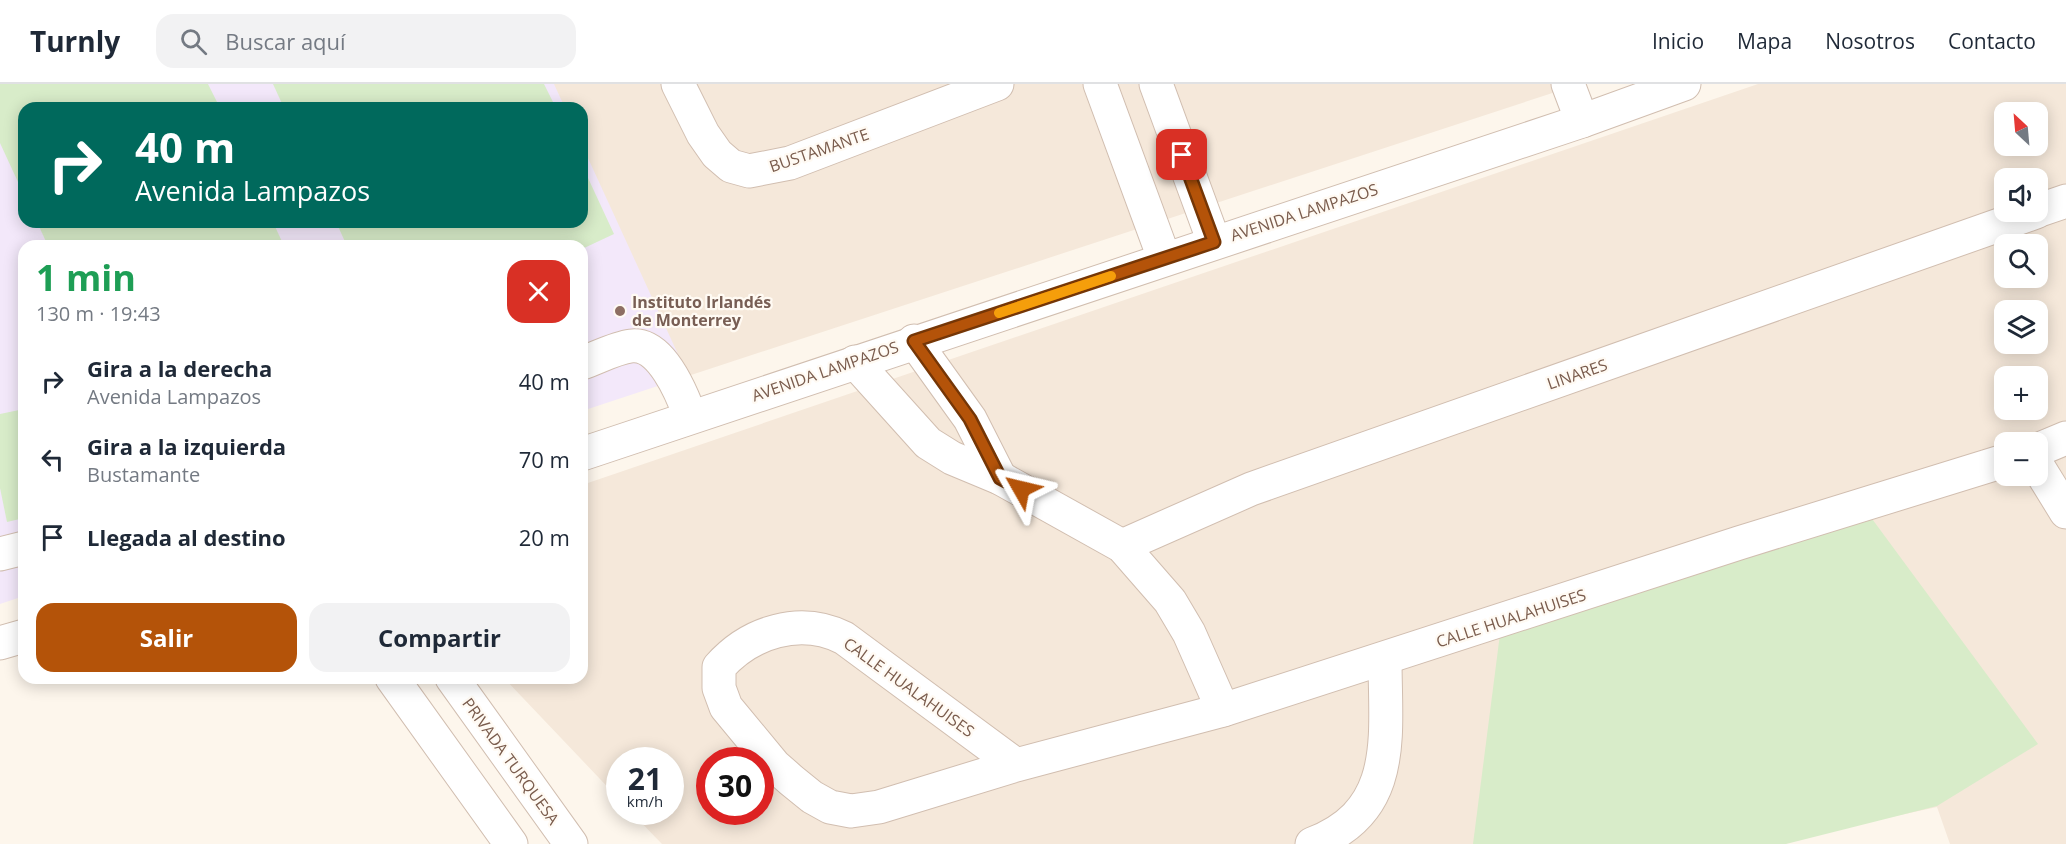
<!DOCTYPE html>
<html lang="es">
<meta charset="utf-8">
<style>
body{margin:0;font-family:"Open Sans",sans-serif;background:#f2f2f3;color:#1f2937;height:100vh;display:flex;flex-direction:column;font-size:22px;white-space:nowrap}
*{box-sizing:border-box;margin:0}
p{font-size:20px;color:#747a83}
.icon{flex:none;width:33px;height:33px;fill:none;stroke:currentColor;stroke-width:2;stroke-linecap:round;stroke-linejoin:round}
.map{position:relative;flex:1;overflow:hidden}
.details{position:absolute;left:18px;top:156px;width:570px;height:444px;display:flex;flex-direction:column;background:#fff;border-radius:18px;box-shadow:0 3px 15px #0003}
.details>*{flex:none}
.guide{position:absolute;left:18px;top:18px;width:570px;height:126px;border-radius:18px;box-shadow:0 3px 15px #0003;background:#00695c;color:#fff;overflow:hidden}
.needle{width:39px;rotate:334deg}
.buttons{position:absolute;left:1994px;top:18px;display:grid;gap:12px}
.buttons a{display:grid;place-items:center;width:54px;height:54px;border-radius:12px;background:#fff;box-shadow:0 3px 15px #0003;font-size:30px}
.speed{position:absolute;left:606px;top:663px;display:flex;gap:12px;font-size:30px;font-weight:700;text-align:center}
.speed>*{display:grid;place-content:center;width:78px;height:78px;border-radius:50%;background:#fff;box-shadow:0 3px 15px #0003;line-height:1}
.speed small{font-size:15px;font-weight:400}
.speed .limit{border:9px solid #d22;background:#fff;color:#111}
.pin{position:absolute;display:grid;place-items:center;width:51px;height:51px;color:#fff;margin:-26px;border-radius:12px;box-shadow:0 3px 9px #0006}
.me{position:absolute;width:66px;margin:-33px;rotate:307deg;stroke-linejoin:round;filter:drop-shadow(0 0 4px #0008)}
.turn{display:flex;align-items:center;gap:21px;height:126px;padding:0 18px;font-size:27px}
.turn .icon{width:78px;height:78px;stroke-width:2.5}
.turn b{display:block;font-size:42px;line-height:51px}
.round{display:grid;place-items:center;flex:none;width:63px;height:63px;border-radius:18px;background:#f2f2f3}
.summary{display:flex;align-items:center;justify-content:space-between;height:102px;padding:0 18px}
h1{font-size:36px;font-weight:700;line-height:45px;color:#1e9e55}
.button{display:flex;gap:12px;margin-top:auto;padding:12px 18px}
.button a{flex:1;height:69px;border-radius:18px;background:#b45309;color:#fff;font-size:24px;font-weight:700;line-height:69px;text-align:center}
.button a+a{background:#f2f2f3;color:#1f2937}
ul{padding:0;list-style:none}
li{display:flex;align-items:center;gap:18px;height:78px;padding:0 18px}
li div{flex:1}
li b{display:block;font-size:22px}
li em{font-style:normal}
header{display:flex;align-items:center;gap:36px;box-sizing:border-box;height:84px;padding:0 30px;background:#fff;border-bottom:2px solid #e0e1e3}
header strong{font-size:28px}
nav{display:flex;gap:33px;margin-inline-start:auto;font-size:21px}
.search{width:420px;height:54px;background:#f2f2f3;display:flex;align-items:center;gap:15px;box-sizing:border-box;padding:0 21px;border-radius:18px;color:#747a83;font-size:22px}
.map>svg:first-child{display:block}
.residential{fill:#f5e8da;fill-rule:evenodd}
.education{fill:#f3e8fa}
.green{fill:#d8ecc9}
.lines{fill:none;stroke-linecap:round;stroke-linejoin:round}
.minor-casing{stroke:#d1beb0;stroke-width:35}
.minor{stroke:#fff;stroke-width:33}
.route-casing{stroke:#753606;stroke-width:15}
.route{stroke:#b45309;stroke-width:10}
.slow{stroke:#f59e0b;stroke-width:10}
.education-dot{fill:#8d6e63;stroke:#fffaf3;stroke-width:2}
.labels{text-anchor:middle;stroke-width:4.5;stroke-linejoin:round;paint-order:stroke}
.street-label{font-size:16px;fill:#7a5c4d;stroke:#fffaf3}
.education-label{font-size:16px;font-weight:bold;fill:#785e54;stroke:#fffaf3;text-anchor:start}
</style>
<header>
<strong>Turnly</strong>
<div class="search"><svg class="icon" aria-label="search" viewBox="0 0 24 24"><circle cx="10" cy="10" r="6"/><path d="M15 15l6 6"/></svg>Buscar aquí</div>
<nav><a>Inicio</a><a>Mapa</a><a>Nosotros</a><a>Contacto</a></nav>
</header>
<div class="map">
<svg width="2066" height="760" viewBox="0 0 2066 760">
<rect width="100%" height="100%" fill="#fdf6ec"/>
<g class="residential">
<path d="M0,0H1580L688,292L582,162H24ZM24,24H582V138H24Z"/>
<path d="M1758,0H2066V760H1950L1937,723L1767,760H662L631,728H670V676H620L619,715L504,594H582V401ZM2004,28H2037V62H2004ZM2004,94H2037V128H2004ZM2004,160H2037V194H2004ZM2004,226H2037V260H2004ZM2004,292H2037V326H2004ZM2004,358H2037V392H2004ZM710,676H760V728H710Z"/>
</g>
<polygon class="education" points="0,0 554,0 565,24 24,24 24,138 582,138 582,61 688,292 582,327 582,162 24,162 24,512 0,520"/>
<g class="green">
<polygon points="0,0 208,0 220,24 24,24 24,111 0,59"/>
<polygon points="273,0 544,0 556,24 284,24"/>
<polygon points="582,81 614,150 582,165 582,162 347,162 336,138 582,138"/>
<polygon points="37,138 273,138 284,162 48,162"/>
<polygon points="24,325 24,434 7,438 0,404 0,330"/>
<polygon points="1867,428 2038,660 1937,722 1786,760 1473,760 1500,550"/>
</g>
<g class="lines">
<g class="minor-casing">
<g id="minor">
<polyline points="678,0 703,50 717,70 731,82 749,87 790,79 997,0"/>
<polyline points="1100,0 1164,174"/>
<polyline points="1156,0 1214,158"/>
<polyline points="1568,0 1582,37"/>
<polyline points="2037,127 2066,117"/>
<polyline points="914,257 970,335 1000,394"/>
<polyline points="855,278 928,359 952,374 1000,394 1122,462 1170,517 1189,549 1223,626"/>
<path d="M582,279C597,274 615,264 631,262C661,258 682,310 690,332"/>
<polyline points="2037,366 2066,354"/>
<polyline points="582,370 1582,37 1684,0"/>
<polyline points="2037,381 2066,428"/>
<polyline points="1122,462 1251,405 2036,128"/>
<polyline points="0,470 24,464"/>
<polyline points="0,559 24,552"/>
<polyline points="392,594 511,760"/>
<polyline points="452,594 571,760"/>
<path d="M1016,681L844,554C800,532 750,548 719,583V604L726,623L774,681L791,696L812,713L830,723L851,727L879,723L1016,681L1223,626L1739,459L2004,377"/>
<path d="M1312,760C1399,727 1385,652 1385,575"/>
</g>
</g>
<use href="#minor" class="minor"/>
</g>
<g class="lines">
<g class="route-casing">
<polyline id="route" points="1021,405 1000,394 970,335 914,257 1214,158 1182,71"/>
</g>
<use href="#route" class="route"/>
<polyline class="slow" points="999,229 1111,192"/>
</g>
<circle class="education-dot" cx="620" cy="227" r="6"/>
<g class="labels">
<g class="street-label">
<text transform="translate(819 66) rotate(-19)" y="6">BUSTAMANTE</text>
<text transform="translate(1304 128) rotate(-18)" y="6">AVENIDA LAMPAZOS</text>
<text transform="translate(825 287) rotate(-19)" y="6">AVENIDA LAMPAZOS</text>
<text transform="translate(1577 290) rotate(-19)" y="6">LINARES</text>
<text transform="translate(1511 534) rotate(-18)" y="6">CALLE HUALAHUISES</text>
<text transform="translate(909 603) rotate(36)" y="6">CALLE HUALAHUISES</text>
<text transform="translate(511 677) rotate(54)" y="6">PRIVADA TURQUESA</text>
</g>
<g class="education-label">
<text x="632" y="224">Instituto Irlandés<tspan x="632" dy="18">de Monterrey</tspan></text>
</g>
</g>
</svg>
<div class="buttons">
<a><svg class="needle" viewBox="-14 -14 28 28"><path d="M0-13l5 13h-10z" fill="#e53935"/><path d="M0 13l5-13h-10z" fill="#747a83"/></svg></a>
<a><svg class="icon" aria-label="sound" viewBox="0 0 24 24"><path d="M4 9h4l5-4v14l-5-4H4zM17 9q2 3 0 6"/></svg></a>
<a><svg class="icon" aria-label="search" viewBox="0 0 24 24"><circle cx="10" cy="10" r="6"/><path d="M15 15l6 6"/></svg></a>
<a><svg class="icon" aria-label="layers" viewBox="0 0 24 24"><path d="M12 4l9 5-9 5-9-5zM3 14l9 5 9-5"/></svg></a>
<a>+</a>
<a>−</a>
</div>
<div class="speed"><div>21<small>km/h</small></div><div class="limit">30</div></div>
<div class="pin" style="left:1182px;top:71px;background:#d93025"><svg class="icon" aria-label="arrive" viewBox="0 0 24 24"><path d="M6 21V4h12l-3 4 3 4H6"/></svg></div>
<svg class="me" style="left:1021px;top:405px" viewBox="-20 -20 40 40"><path d="M0-17L14 15 0 8-14 15z" fill="#b45309" stroke="#fff" stroke-width="4"/></svg>
<div class="guide">
<div class="turn"><svg class="icon" aria-label="right" viewBox="0 0 24 24"><path d="M7 20v-9h11M14 6l5 5-5 5"/></svg><div><b>40 m</b>Avenida Lampazos</div></div>
</div>
<section class="details">
<div class="summary"><div><h1>1 min</h1><p>130 m · 19:43</p></div><a class="round" style="background:#d93025;color:#fff"><svg class="icon" aria-label="close" viewBox="0 0 24 24"><path d="M6 6l12 12M18 6L6 18"/></svg></a></div>
<ul>
<li><svg class="icon" aria-label="right" viewBox="0 0 24 24"><path d="M7 20v-9h11M14 6l5 5-5 5"/></svg><div><b>Gira a la derecha</b><p>Avenida Lampazos</p></div><em>40 m</em></li>
<li><svg class="icon" aria-label="left" viewBox="0 0 24 24"><path d="M17 20v-9H6M10 6l-5 5 5 5"/></svg><div><b>Gira a la izquierda</b><p>Bustamante</p></div><em>70 m</em></li>
<li><svg class="icon" aria-label="arrive" viewBox="0 0 24 24"><path d="M6 21V4h12l-3 4 3 4H6"/></svg><div><b>Llegada al destino</b></div><em>20 m</em></li>
</ul>
<div class="button"><a>Salir</a><a>Compartir</a></div>
</section>
</div>
